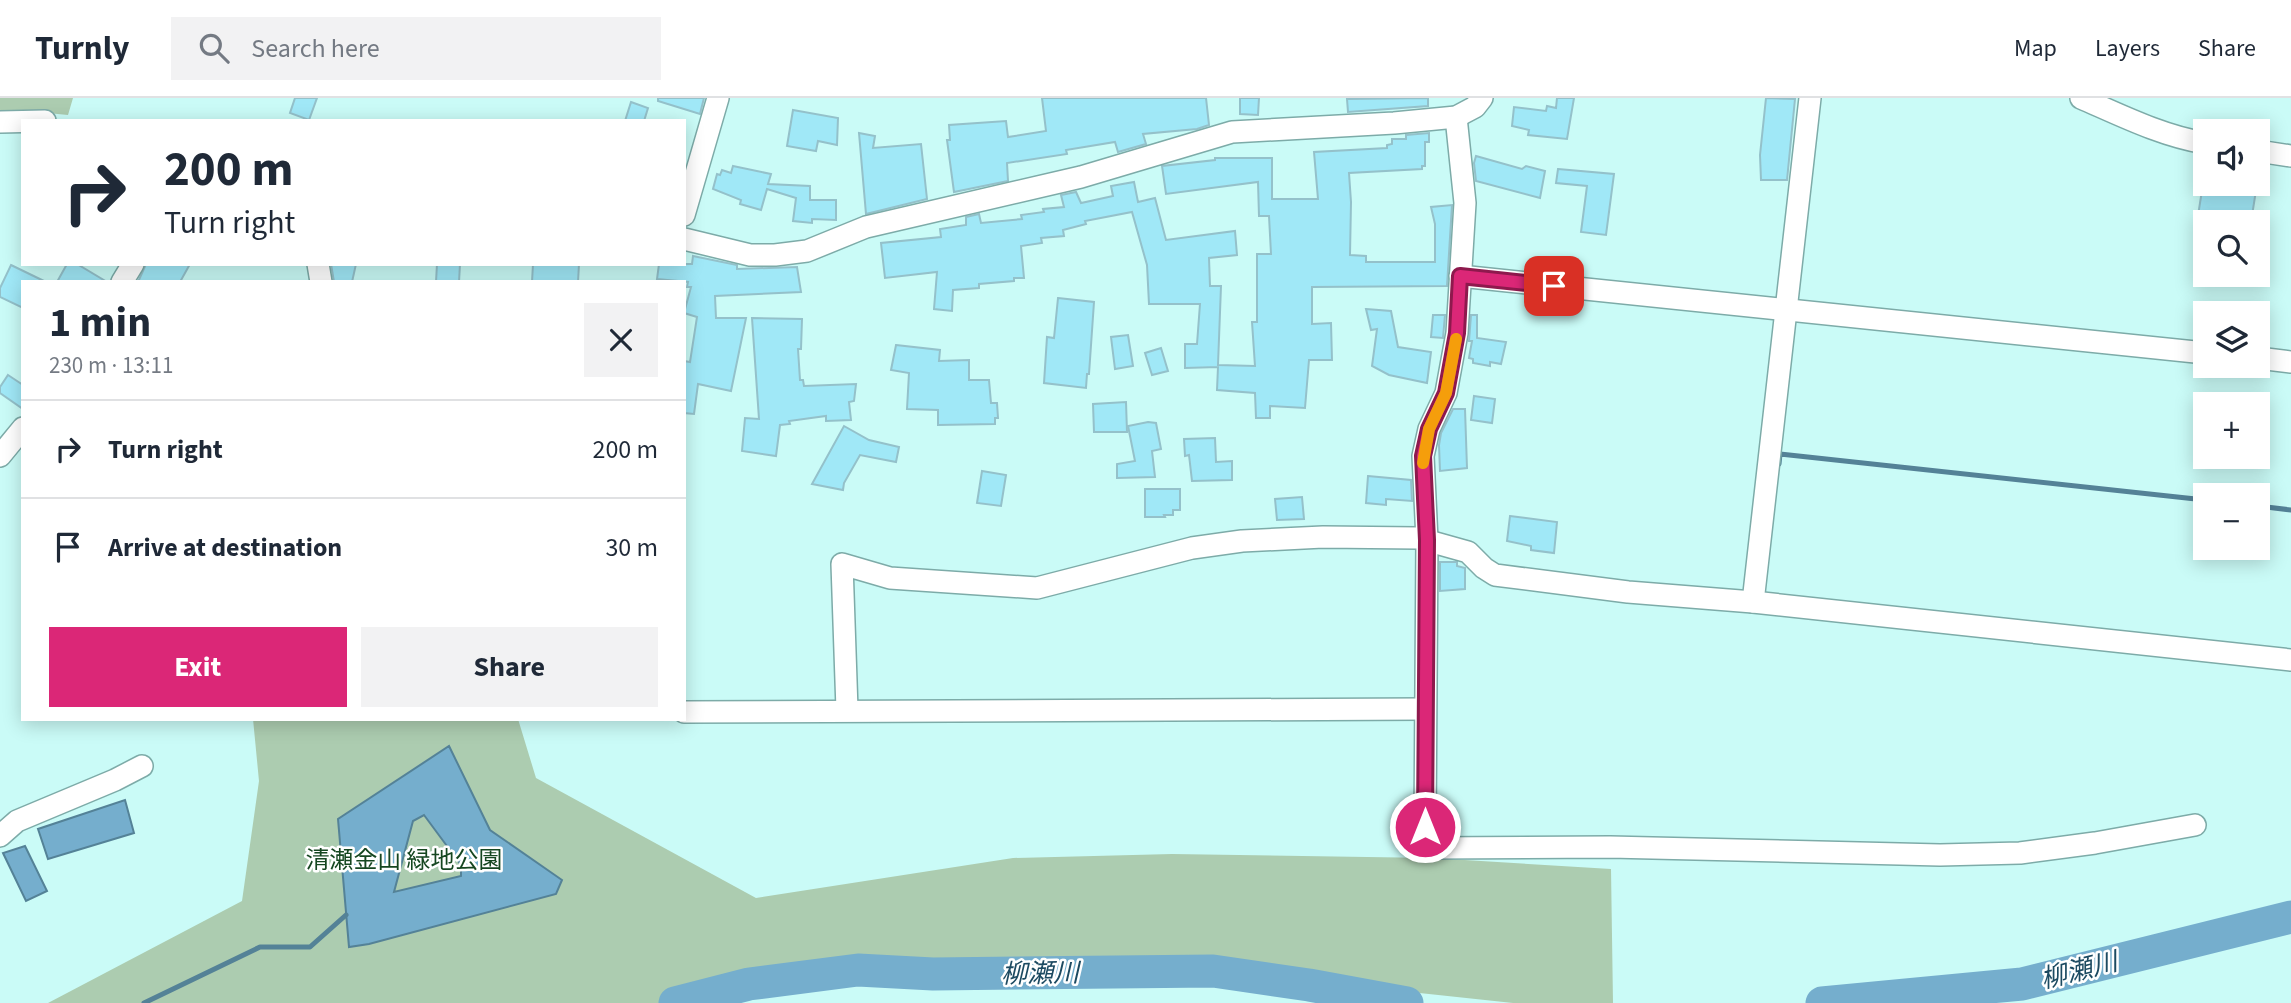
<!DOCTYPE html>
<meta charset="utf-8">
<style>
body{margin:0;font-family:"Source Sans 3","Noto Sans JP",sans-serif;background:#f2f2f3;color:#1f2937;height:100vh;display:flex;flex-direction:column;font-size:26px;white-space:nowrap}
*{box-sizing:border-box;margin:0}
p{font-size:23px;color:#747a83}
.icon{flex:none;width:38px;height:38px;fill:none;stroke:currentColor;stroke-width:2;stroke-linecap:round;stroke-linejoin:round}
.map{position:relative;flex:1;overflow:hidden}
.side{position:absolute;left:21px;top:182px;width:665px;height:441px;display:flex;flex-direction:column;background:#fff;border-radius:0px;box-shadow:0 4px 18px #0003}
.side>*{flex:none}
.guide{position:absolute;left:21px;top:21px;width:665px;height:147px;border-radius:0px;box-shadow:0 4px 18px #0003;background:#fff;color:#1f2937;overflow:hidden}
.buttons{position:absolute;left:2193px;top:21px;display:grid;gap:14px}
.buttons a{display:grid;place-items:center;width:77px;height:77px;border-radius:0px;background:#fff;box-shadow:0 4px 18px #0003;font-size:35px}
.pin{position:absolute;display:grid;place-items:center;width:60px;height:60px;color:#fff;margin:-30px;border-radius:14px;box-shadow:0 4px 10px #0006}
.me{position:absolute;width:77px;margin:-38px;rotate:0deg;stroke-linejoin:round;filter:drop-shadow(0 0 5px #0008)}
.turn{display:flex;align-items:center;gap:24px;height:147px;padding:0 28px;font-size:32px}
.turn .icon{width:91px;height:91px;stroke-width:2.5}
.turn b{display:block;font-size:49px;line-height:60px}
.round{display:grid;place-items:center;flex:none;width:74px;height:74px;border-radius:0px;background:#f2f2f3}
.overview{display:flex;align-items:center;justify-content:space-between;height:119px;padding:0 28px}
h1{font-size:42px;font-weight:700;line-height:52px}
.cta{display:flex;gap:14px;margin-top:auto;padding:14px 28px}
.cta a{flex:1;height:80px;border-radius:0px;background:#db2777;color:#fff;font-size:28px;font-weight:700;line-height:80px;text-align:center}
.cta a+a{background:#f2f2f3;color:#1f2937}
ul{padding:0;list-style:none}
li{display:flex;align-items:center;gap:21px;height:98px;padding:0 28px;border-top:2px solid #e0e1e3}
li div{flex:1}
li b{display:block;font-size:26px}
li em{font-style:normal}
header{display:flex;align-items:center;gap:42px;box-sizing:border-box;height:98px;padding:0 35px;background:#fff;border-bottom:2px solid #e0e1e3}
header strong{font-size:33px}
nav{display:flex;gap:38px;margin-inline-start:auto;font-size:24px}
.search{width:490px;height:63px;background:#f2f2f3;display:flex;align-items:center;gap:18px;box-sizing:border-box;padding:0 24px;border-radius:0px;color:#747a83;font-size:26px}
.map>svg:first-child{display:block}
.green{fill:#acccb0}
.water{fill:#75aecd;stroke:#548297;stroke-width:2;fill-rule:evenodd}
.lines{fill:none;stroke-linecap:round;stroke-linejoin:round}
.stream{stroke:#548297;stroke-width:5}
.river{stroke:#75aecd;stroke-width:33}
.building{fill:#a0e8f7;stroke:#94c1ca;stroke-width:2}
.minor-casing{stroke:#7daba8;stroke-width:24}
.minor{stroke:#fff;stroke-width:21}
.route-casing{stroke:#8e194d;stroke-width:18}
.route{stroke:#db2777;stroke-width:12}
.slow{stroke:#f59e0b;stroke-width:12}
.labels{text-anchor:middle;stroke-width:5;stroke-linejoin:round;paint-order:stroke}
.park-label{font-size:24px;fill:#154620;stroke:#fff}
.water-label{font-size:26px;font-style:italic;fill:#1c4a61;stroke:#fff}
</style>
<header>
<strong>Turnly</strong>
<div class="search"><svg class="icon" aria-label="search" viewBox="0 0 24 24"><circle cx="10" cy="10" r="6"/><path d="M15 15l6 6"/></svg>Search here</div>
<nav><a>Map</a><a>Layers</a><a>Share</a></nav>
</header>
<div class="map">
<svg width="2291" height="905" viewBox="0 0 2291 905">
<rect width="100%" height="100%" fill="#cafbf7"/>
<g class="green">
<polygon points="0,0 73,0 68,17 37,14 0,14"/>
<polygon points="253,621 518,621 536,680 756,800 1013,760 1172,756 1432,760 1611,771 1613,905 1513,905 1213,873 858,872 749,886 681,905 48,905 242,803 259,683"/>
</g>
<g class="water">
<path d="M449,648L490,732L562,782L556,796L369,846L349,849L338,721ZM424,717L461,767V778L394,794L413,723Z"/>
<polygon points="125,702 134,735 48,761 38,731"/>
<polygon points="25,748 47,793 26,803 3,755"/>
</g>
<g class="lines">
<g class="stream">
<polyline points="1779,366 1780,356 2205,402"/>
<polyline points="2258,408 2291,412"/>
<polyline points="144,905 260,849 310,849 346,817"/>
</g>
<g class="river">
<polyline points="675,905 749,886 858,872 933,876 1213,873 1309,887 1407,905"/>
<polyline points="1822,905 2022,886 2291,819"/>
</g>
</g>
<g class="building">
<polygon points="295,0 317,0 309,22 290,15"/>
<polygon points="658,0 704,0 700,16 658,3"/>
<polygon points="1042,0 1206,0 1209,27 1197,31 1143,36 1146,46 1118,54 1115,44 1066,52 1067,56 1007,65 1008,83 954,94 947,42 950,42 949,27 1006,23 1008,39 1046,33"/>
<polygon points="1240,0 1259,0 1258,17 1240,16"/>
<polygon points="1428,0 1428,8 1348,14 1347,1"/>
<polygon points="1557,0 1574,0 1567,41 1528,37 1529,32 1512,28 1514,9 1546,13 1547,8 1556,10"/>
<polygon points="1766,0 1795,1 1787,82 1761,82 1760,57"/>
<polygon points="631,4 648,10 644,23 625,23"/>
<polygon points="793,12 838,20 837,47 818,43 816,53 787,48"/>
<polygon points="859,35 875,38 873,50 921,46 927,101 866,116"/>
<polygon points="1429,35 1429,44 1425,44 1425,68 1422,68 1422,71 1349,75 1351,104 1350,157 1366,158 1366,164 1435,164 1435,126 1431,109 1452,107 1447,188 1312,189 1312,226 1331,225 1332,262 1309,262 1305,310 1270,308 1270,320 1256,320 1255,295 1217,292 1218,269 1185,270 1185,246 1197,246 1200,206 1149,206 1147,167 1132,114 1085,123 1086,126 1063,132 1064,138 1041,140 1042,145 1021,148 1024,180 1014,180 1014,183 979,186 979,190 953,192 952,213 934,211 937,174 885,180 881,145 941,139 940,131 966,127 966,119 979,116 981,125 1022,121 1021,117 1044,114 1043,111 1064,109 1061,97 1076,94 1081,105 1113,98 1111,88 1134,84 1138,104 1155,100 1166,142 1235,133 1237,157 1209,160 1210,188 1221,188 1218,267 1255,268 1252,224 1257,224 1257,156 1271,156 1269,118 1259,118 1258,84 1166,96 1162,68 1215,62 1215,60 1272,60 1272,101 1318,101 1314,54 1387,50 1387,47 1392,46 1392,41 1406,41 1406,37"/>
<polygon points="1476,58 1522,71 1526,68 1545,73 1540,100 1476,83 1474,65"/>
<polygon points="733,68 771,76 768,86 810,88 810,102 836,102 836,122 812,121 812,125 793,123 796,100 767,91 761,112 740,106 741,102 713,91 717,76 720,77 722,72 731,75"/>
<polygon points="1558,71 1614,76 1606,137 1581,134 1587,88 1556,85"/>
<polygon points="2203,86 2257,86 2251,124 2197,124"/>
<polygon points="693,158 737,167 737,171 797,169 801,194 715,198 716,220 746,220 731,293 698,286 694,316 684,315 684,263 690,264 697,219 684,215 691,189 687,189 688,184 657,181 659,166 692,166"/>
<polygon points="67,166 77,166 107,184 57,184"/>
<polygon points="146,166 190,166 180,184 138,184"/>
<polygon points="331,166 356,166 352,184 334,184"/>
<polygon points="437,166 460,166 459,184 436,184"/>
<polygon points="533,166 579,166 578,184 532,184"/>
<polygon points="11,167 46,184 23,184 23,210 0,199 0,190"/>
<polygon points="1058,200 1094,204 1089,276 1087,276 1086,290 1044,285 1047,239 1054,240"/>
<polygon points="1366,211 1391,213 1398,249 1431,254 1427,285 1389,277 1372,268 1377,231 1371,232"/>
<polygon points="1433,217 1445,217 1443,240 1431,239"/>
<polygon points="1471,217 1477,217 1477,240 1506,244 1501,266 1490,264 1490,268 1473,265 1473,261 1469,260 1472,243 1469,243"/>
<polygon points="752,220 802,221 801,251 798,251 800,282 803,282 804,288 856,286 854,303 849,304 851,322 826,323 826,318 789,323 790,326 780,327 776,358 742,353 745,320 759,321"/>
<polygon points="1128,237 1133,268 1115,271 1111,239"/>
<polygon points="896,247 940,252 939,263 969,262 969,282 989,282 991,305 997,305 998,320 995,320 995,326 938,327 938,312 907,311 909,275 891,272"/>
<polygon points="1161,250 1168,273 1152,277 1145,255"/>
<polygon points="8,277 23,287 23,311 0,295 0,289"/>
<polygon points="1474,298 1495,301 1492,325 1471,322"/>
<polygon points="1126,304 1127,334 1094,334 1093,306"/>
<polygon points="1453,311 1465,311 1467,370 1440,373 1439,347 1441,335"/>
<polygon points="1148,324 1156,325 1161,351 1152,353 1155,379 1117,380 1117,366 1135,363 1128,328"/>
<polygon points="844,328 869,342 899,349 896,364 860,357 844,385 843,392 812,386"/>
<polygon points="1215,340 1216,364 1232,363 1232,382 1192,383 1189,357 1185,358 1184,341"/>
<polygon points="982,373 1006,377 1001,408 977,405"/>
<polygon points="1368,378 1411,382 1412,403 1386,401 1386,407 1366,405"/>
<polygon points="1145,391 1180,391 1180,412 1173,412 1173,417 1164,417 1165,419 1145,419"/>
<polygon points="1302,399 1304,421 1277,422 1275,401"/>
<polygon points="1510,418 1557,424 1554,455 1531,452 1531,448 1507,443"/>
<polygon points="1440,464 1457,464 1457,468 1465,470 1465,491 1440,493"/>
</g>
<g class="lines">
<g class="minor-casing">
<g id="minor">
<path d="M2081,0C2120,17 2162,38 2205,45"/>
<polyline points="1456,19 1465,105 1457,235 1446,295 1429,331 1423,358 1427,442 1425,729 1428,750 1610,749 1940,757 2020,755 2095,745 2195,727"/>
<polyline points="0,24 45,23"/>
<polyline points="2258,53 2291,58"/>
<polyline points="684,117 718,0"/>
<polyline points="684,141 750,157 775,157 807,153 866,129 1081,79 1232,34 1394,25 1456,19 1475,9 1482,0"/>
<polyline points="318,166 321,184"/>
<polyline points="1460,178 2205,255"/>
<polyline points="122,184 133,166"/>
<polyline points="2258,260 2291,264"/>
<polyline points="0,358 23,330"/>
<polyline points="1753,504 1810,0"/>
<polyline points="847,612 842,466 890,480 1037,490 1192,450 1242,443 1323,439 1418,440 1468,454 1484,470 1495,477 1628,494 1753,504 2291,562"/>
<polyline points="684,614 1425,611"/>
<polyline points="0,738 17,723 115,682 142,668"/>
</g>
</g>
<use href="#minor" class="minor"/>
</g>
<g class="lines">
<g class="route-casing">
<polyline id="route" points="1425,729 1427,442 1423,358 1429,331 1446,295 1457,235 1460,178 1554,188"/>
</g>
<use href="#route" class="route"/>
<polyline class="slow" points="1423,365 1429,331 1446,295 1456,241"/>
</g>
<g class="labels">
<g class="park-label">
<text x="404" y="770">清瀬金山 緑地公園</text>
</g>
<g class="water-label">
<text transform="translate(2079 872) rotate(-14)" y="9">柳瀬川</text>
<text transform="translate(1040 875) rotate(-1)" y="9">柳瀬川</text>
</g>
</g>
</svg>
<div class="buttons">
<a><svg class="icon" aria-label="sound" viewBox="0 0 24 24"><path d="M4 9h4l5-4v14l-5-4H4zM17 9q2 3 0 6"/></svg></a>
<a><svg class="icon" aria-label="search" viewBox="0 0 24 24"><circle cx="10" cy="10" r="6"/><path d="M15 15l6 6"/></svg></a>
<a><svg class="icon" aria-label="layers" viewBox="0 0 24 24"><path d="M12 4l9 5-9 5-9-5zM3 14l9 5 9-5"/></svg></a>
<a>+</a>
<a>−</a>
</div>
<div class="pin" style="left:1554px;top:188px;background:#d93025"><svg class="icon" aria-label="arrive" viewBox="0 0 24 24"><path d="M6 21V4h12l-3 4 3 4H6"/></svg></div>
<svg class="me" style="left:1425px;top:729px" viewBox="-20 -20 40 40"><circle r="17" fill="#db2777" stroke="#fff" stroke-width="3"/><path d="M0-11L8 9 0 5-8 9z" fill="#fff"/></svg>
<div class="guide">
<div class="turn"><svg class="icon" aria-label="right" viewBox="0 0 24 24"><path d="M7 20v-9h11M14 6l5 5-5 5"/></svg><div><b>200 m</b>Turn right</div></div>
</div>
<section class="side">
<div class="overview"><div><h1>1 min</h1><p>230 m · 13:11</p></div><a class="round"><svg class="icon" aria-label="close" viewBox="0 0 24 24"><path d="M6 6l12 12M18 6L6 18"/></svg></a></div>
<ul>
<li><svg class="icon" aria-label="right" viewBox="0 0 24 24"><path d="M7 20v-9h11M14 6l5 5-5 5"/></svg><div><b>Turn right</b></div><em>200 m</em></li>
<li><svg class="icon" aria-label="arrive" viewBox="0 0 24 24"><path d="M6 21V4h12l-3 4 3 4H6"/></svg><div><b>Arrive at destination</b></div><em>30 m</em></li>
</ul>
<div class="cta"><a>Exit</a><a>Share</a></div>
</section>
</div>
